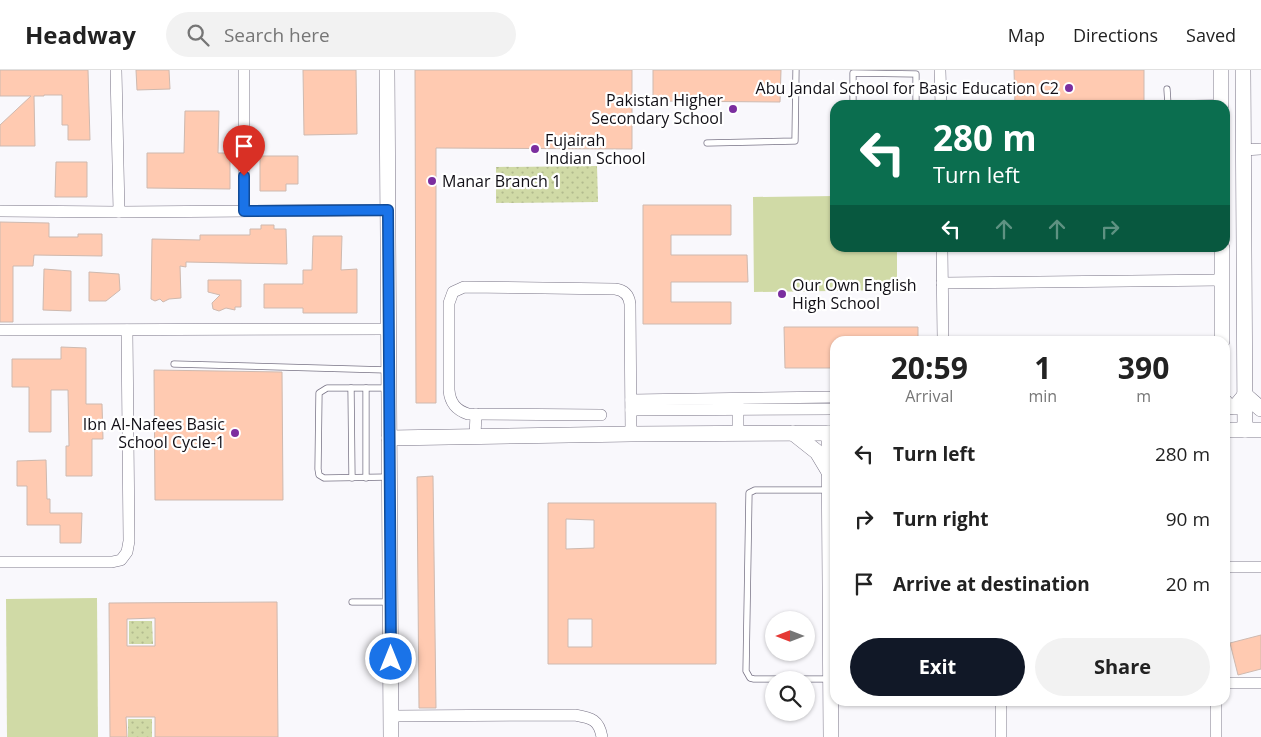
<!DOCTYPE html>
<style>
body{margin:0;font-family:"Open Sans",sans-serif;background:#f2f2f2;color:#222;height:100vh;display:flex;flex-direction:column;font-size:19px;white-space:nowrap}
*{box-sizing:border-box;margin:0}
p{font-size:16px;color:#767676}
.icon{flex:none;width:28px;height:28px;fill:none;stroke:currentColor;stroke-width:2;stroke-linecap:round;stroke-linejoin:round}
.map{position:relative;flex:1;overflow:hidden}
.side{position:absolute;left:830px;top:266px;width:400px;height:370px;display:flex;flex-direction:column;background:#fff;border-radius:15px;box-shadow:0 1px 4px #0004}
.side>*{flex:none}
.hud{position:absolute;left:830px;top:30px;width:400px;height:152px;border-radius:15px;box-shadow:0 1px 4px #0004;background:#0b6e4f;color:#fff;overflow:hidden}
.needle{width:32px;rotate:270deg}
.fabs{position:absolute;left:765px;top:541px;display:grid;gap:10px}
.fabs a{display:grid;place-items:center;width:50px;height:50px;border-radius:50%;background:#fff;box-shadow:0 1px 4px #0004;font-size:25px}
.pin{position:absolute;display:grid;place-items:center;width:42px;height:42px;color:#fff;margin:-51px -21px;border-radius:50% 50% 50% 0;rotate:-45deg;box-shadow:0 0 5px #0007}
.pin .icon{rotate:45deg}
.me{position:absolute;width:55px;margin:-28px;rotate:0deg;stroke-linejoin:round;filter:drop-shadow(0 0 4px #0008)}
.turn{display:flex;align-items:center;gap:18px;height:105px;padding:0 20px;font-size:22px}
.turn .icon{width:65px;height:65px;stroke-width:2.5}
.turn b{display:block;font-size:35px;line-height:42px}
.lanes{display:flex;align-items:center;height:48px;padding:0 20px;background:#0003;justify-content:center;gap:25px;direction:ltr}
.lanes .off{opacity:.35}
.eta{display:flex;justify-content:space-evenly;align-items:center;height:85px;text-align:center}
.eta b{font-size:30px;font-weight:700;line-height:35px}
.cta{display:flex;gap:10px;margin-top:auto;padding:10px 20px}
.cta a{flex:1;height:58px;border-radius:30px;background:#111827;color:#fff;font-size:20px;font-weight:700;line-height:58px;text-align:center}
.cta a+a{background:#f2f2f2;color:#222}
ul{padding:0;list-style:none}
li{display:flex;align-items:center;gap:15px;height:65px;padding:0 20px}
li div{flex:1}
li b{display:block;font-size:19px}
li em{font-style:normal}
header{display:flex;align-items:center;gap:30px;box-sizing:border-box;height:70px;padding:0 25px;background:#fff;border-bottom:1px solid #e0e0e0}
header strong{font-size:24px}
nav{display:flex;gap:28px;margin-inline-start:auto;font-size:18px}
.search{width:350px;height:45px;background:#f2f2f2;display:flex;align-items:center;gap:12px;box-sizing:border-box;padding:0 18px;border-radius:28px;color:#767676;font-size:19px}
.map>svg:first-child{display:block}
.grass{fill:url(#grass-dots)}
.garden{fill:#d0daa6}
.building{fill:#ffcab1;stroke:#ceb9af;fill-rule:evenodd}
.lines{fill:none;stroke-linecap:round;stroke-linejoin:round}
.lane-casing{stroke:#797486;stroke-width:7}
.street-casing{stroke:#797486;stroke-width:12}
.secondary-casing{stroke:#797486;stroke-width:16}
.lane{stroke:#fff;stroke-width:5.5}
.street{stroke:#fff;stroke-width:11}
.secondary{stroke:#fff;stroke-width:15}
.route-casing{stroke:#114b97;stroke-width:12}
.route{stroke:#1a73e8;stroke-width:9}
.poi-dot{fill:#7b2e9f;stroke:#fff;stroke-width:2}
.labels{text-anchor:middle;stroke-width:4.5;stroke-linejoin:round;paint-order:stroke}
.poi-label{font-size:16px;fill:#110f16;stroke:#fff;text-anchor:end}
</style>
<header>
<strong>Headway</strong>
<div class="search"><svg class="icon" aria-label="search" viewBox="0 0 24 24"><circle cx="10" cy="10" r="6"/><path d="M15 15l6 6"/></svg>Search here</div>
<nav><a>Map</a><a>Directions</a><a>Saved</a></nav>
</header>
<div class="map">
<svg width="1261" height="667" viewBox="0 0 1261 667">
<defs>
<pattern id="grass-dots" width="8" height="8" patternUnits="userSpaceOnUse" patternTransform="scale(1.25)"><rect width="8" height="8" fill="#d0daa6"/><path d="M2 2h.1M6 6h.1" fill="none" stroke="#b2ba8e" stroke-width="1.8" stroke-linecap="round"/></pattern>
</defs>
<rect width="100%" height="100%" fill="#f9f8fc"/>
<g class="grass">
<polygon points="597,96 598,132 496,133 496,97"/>
<polygon points="129,551 152,551 153,574 129,574"/>
<rect x="128" y="649" width="24" height="18"/>
</g>
<g class="garden">
<polygon points="835,126 835,178 897,178 897,220 754,222 753,127"/>
<polygon points="97,528 98,667 7,667 6,529"/>
</g>
<g class="building">
<polygon points="0,0 88,0 90,70 68,70 68,55 62,55 62,25 44,25 44,26 34,26 35,76 0,76 0,55 31,26 0,26"/>
<polygon points="136,0 169,0 170,19 137,20"/>
<polygon points="303,0 356,0 357,64 304,65"/>
<polygon points="415,0 632,0 632,79 436,78 436,333 416,333"/>
<polygon points="653,0 781,0 780,32 653,31"/>
<polygon points="1014,0 1144,0 1144,35 1015,35"/>
<polygon points="185,41 219,41 218,83 230,83 230,119 147,118 147,83 184,83"/>
<polygon points="260,86 298,86 298,114 286,114 286,121 260,121"/>
<polygon points="56,92 87,92 87,127 55,127"/>
<polygon points="643,135 731,135 731,165 671,165 671,185 747,185 748,212 671,212 671,232 731,232 731,254 643,254"/>
<polygon points="0,152 49,153 49,167 78,167 78,164 102,164 102,186 34,185 33,196 13,196 13,252 0,252"/>
<polygon points="261,155 274,155 274,159 286,159 287,194 186,192 186,197 180,196 181,228 169,229 163,232 160,229 155,231 151,229 152,169 200,170 200,165 250,165 250,159 261,159"/>
<polygon points="313,166 342,166 341,200 357,199 357,243 303,243 303,238 264,238 264,214 303,214 303,200 312,200"/>
<polygon points="44,199 71,201 71,241 43,240"/>
<polygon points="89,202 119,204 120,220 106,231 89,231"/>
<polygon points="208,210 241,210 241,237 235,237 235,240 226,238 219,241 213,239 212,233 220,225 208,222"/>
<polygon points="784,257 918,257 918,271 835,271 835,298 785,298"/>
<polygon points="61,277 86,278 86,334 102,334 103,369 92,369 92,406 66,406 66,376 69,376 68,320 51,320 51,362 29,362 29,317 12,317 12,289 61,289"/>
<polygon points="154,300 282,302 283,430 155,430"/>
<polygon points="46,390 47,429 50,429 50,443 82,443 81,473 60,473 60,455 27,455 27,416 17,416 17,391"/>
<polygon points="433,406 436,638 419,638 417,407"/>
<path d="M548,433H716V594H548ZM566,449L594,450V478L566,479ZM568,549H592V577H568Z"/>
<path d="M277,532L278,667H155V647H126L127,667H110L109,533ZM155,548V576H127V549Z"/>
<polygon points="1261,565 1261,599 1238,605 1230,573"/>
</g>
<g class="lines">
<g class="lane-casing">
<g id="lane">
<polyline points="1167,19 1168,35"/>
<polyline points="1168,34 1220,33"/>
<polyline points="853,35 853,3 916,4 916,35"/>
<polyline points="707,73 795,71 796,0"/>
<polyline points="174,294 387,300"/>
<polyline points="351,318 352,408"/>
<polyline points="366,318 366,408"/>
<polyline points="387,318 327,318 319,323 318,399 319,405 324,408 389,407"/>
<polyline points="829,420 755,420 749,423 746,601 750,608 754,609 830,609"/>
<polyline points="352,532 388,532"/>
</g>
</g>
<g class="street-casing">
<g id="street">
<polyline points="116,0 119,142"/>
<polyline points="244,0 244,141"/>
<polyline points="940,0 941,35"/>
<polyline points="1243,80 1261,79"/>
<polyline points="0,141 119,142 388,140"/>
<polyline points="942,178 943,271"/>
<polyline points="942,213 1222,210"/>
<polyline points="0,260 389,259"/>
<polyline points="631,330 835,327"/>
<polyline points="738,333 738,363"/>
<polyline points="631,340 835,339"/>
<path d="M601,345L468,344C456,340 450,333 449,320V233L453,222L464,217L615,219C624,220 629,225 630,234L631,364"/>
<polyline points="475,366 476,344"/>
<polyline points="0,492 112,492 121,490 127,482 129,471 127,260"/>
<polyline points="1225,497 1261,497"/>
<polyline points="1225,613 1261,613"/>
<polyline points="1001,631 1001,667"/>
<polyline points="1216,631 1216,667"/>
<path d="M391,646L575,645C592,648 599,650 602,667"/>
</g>
</g>
<g class="secondary-casing">
<g id="secondary">
<polyline points="387,0 391,667"/>
<polyline points="1221,0 1221,35"/>
<polyline points="1243,0 1245,360"/>
<polyline points="1222,178 1222,271"/>
<polyline points="1225,332 1228,336 1235,337 1245,325 1261,339"/>
<polyline points="1225,360 1261,360"/>
<polyline points="793,363 817,382 829,402"/>
<polyline points="829,363 831,667"/>
<polyline points="389,368 631,364 835,363"/>
</g>
</g>
<use href="#lane" class="lane"/>
<use href="#street" class="street"/>
<use href="#secondary" class="secondary"/>
</g>
<g class="lines">
<g class="route-casing">
<polyline id="route" points="244,106 244,141 388,140 391,589"/>
</g>
<use href="#route" class="route"/>
</g>
<g class="poi-dot">
<circle cx="1069" cy="18" r="5"/>
<circle cx="733" cy="39" r="5"/>
<circle cx="535" cy="79" r="5"/>
<circle cx="432" cy="111" r="5"/>
<circle cx="782" cy="224" r="5"/>
<circle cx="235" cy="363" r="5"/>
</g>
<g class="labels">
<g class="poi-label">
<text x="1059" y="24">Abu Jandal School for Basic Education C2</text>
<text x="723" y="36">Pakistan Higher<tspan x="723" dy="18">Secondary School</tspan></text>
<text x="545" y="76" text-anchor="start">Fujairah<tspan x="545" dy="18">Indian School</tspan></text>
<text x="442" y="117" text-anchor="start">Manar Branch 1</text>
<text x="792" y="221" text-anchor="start">Our Own English<tspan x="792" dy="18">High School</tspan></text>
<text x="225" y="360">Ibn Al-Nafees Basic<tspan x="225" dy="18">School Cycle-1</tspan></text>
</g>
</g>
</svg>
<div class="fabs">
<a><svg class="needle" viewBox="-14 -14 28 28"><path d="M0-13l5 13h-10z" fill="#e53935"/><path d="M0 13l5-13h-10z" fill="#767676"/></svg></a>
<a><svg class="icon" aria-label="search" viewBox="0 0 24 24"><circle cx="10" cy="10" r="6"/><path d="M15 15l6 6"/></svg></a>
</div>
<div class="pin" style="left:244px;top:106px;background:#d93025"><svg class="icon" aria-label="arrive" viewBox="0 0 24 24"><path d="M6 21V4h12l-3 4 3 4H6"/></svg></div>
<svg class="me" style="left:391px;top:589px" viewBox="-20 -20 40 40"><circle r="17" fill="#1a73e8" stroke="#fff" stroke-width="3"/><path d="M0-11L8 9 0 5-8 9z" fill="#fff"/></svg>
<div class="hud">
<div class="turn"><svg class="icon" aria-label="left" viewBox="0 0 24 24"><path d="M17 20v-9H6M10 6l-5 5 5 5"/></svg><div><b>280 m</b>Turn left</div></div>
<div class="lanes"><svg class="icon" aria-label="left" viewBox="0 0 24 24"><path d="M17 20v-9H6M10 6l-5 5 5 5"/></svg><svg class="icon off" aria-label="ahead" viewBox="0 0 24 24"><path d="M12 20V5M6 11l6-6 6 6"/></svg><svg class="icon off" aria-label="ahead" viewBox="0 0 24 24"><path d="M12 20V5M6 11l6-6 6 6"/></svg><svg class="icon off" aria-label="right" viewBox="0 0 24 24"><path d="M7 20v-9h11M14 6l5 5-5 5"/></svg></div>
</div>
<section class="side">
<div class="eta">
<div><b>20:59</b><p>Arrival</p></div>
<div><b>1</b><p>min</p></div>
<div><b>390</b><p>m</p></div>
</div>
<ul>
<li><svg class="icon" aria-label="left" viewBox="0 0 24 24"><path d="M17 20v-9H6M10 6l-5 5 5 5"/></svg><div><b>Turn left</b></div><em>280 m</em></li>
<li><svg class="icon" aria-label="right" viewBox="0 0 24 24"><path d="M7 20v-9h11M14 6l5 5-5 5"/></svg><div><b>Turn right</b></div><em>90 m</em></li>
<li><svg class="icon" aria-label="arrive" viewBox="0 0 24 24"><path d="M6 21V4h12l-3 4 3 4H6"/></svg><div><b>Arrive at destination</b></div><em>20 m</em></li>
</ul>
<div class="cta"><a>Exit</a><a>Share</a></div>
</section>
</div>
